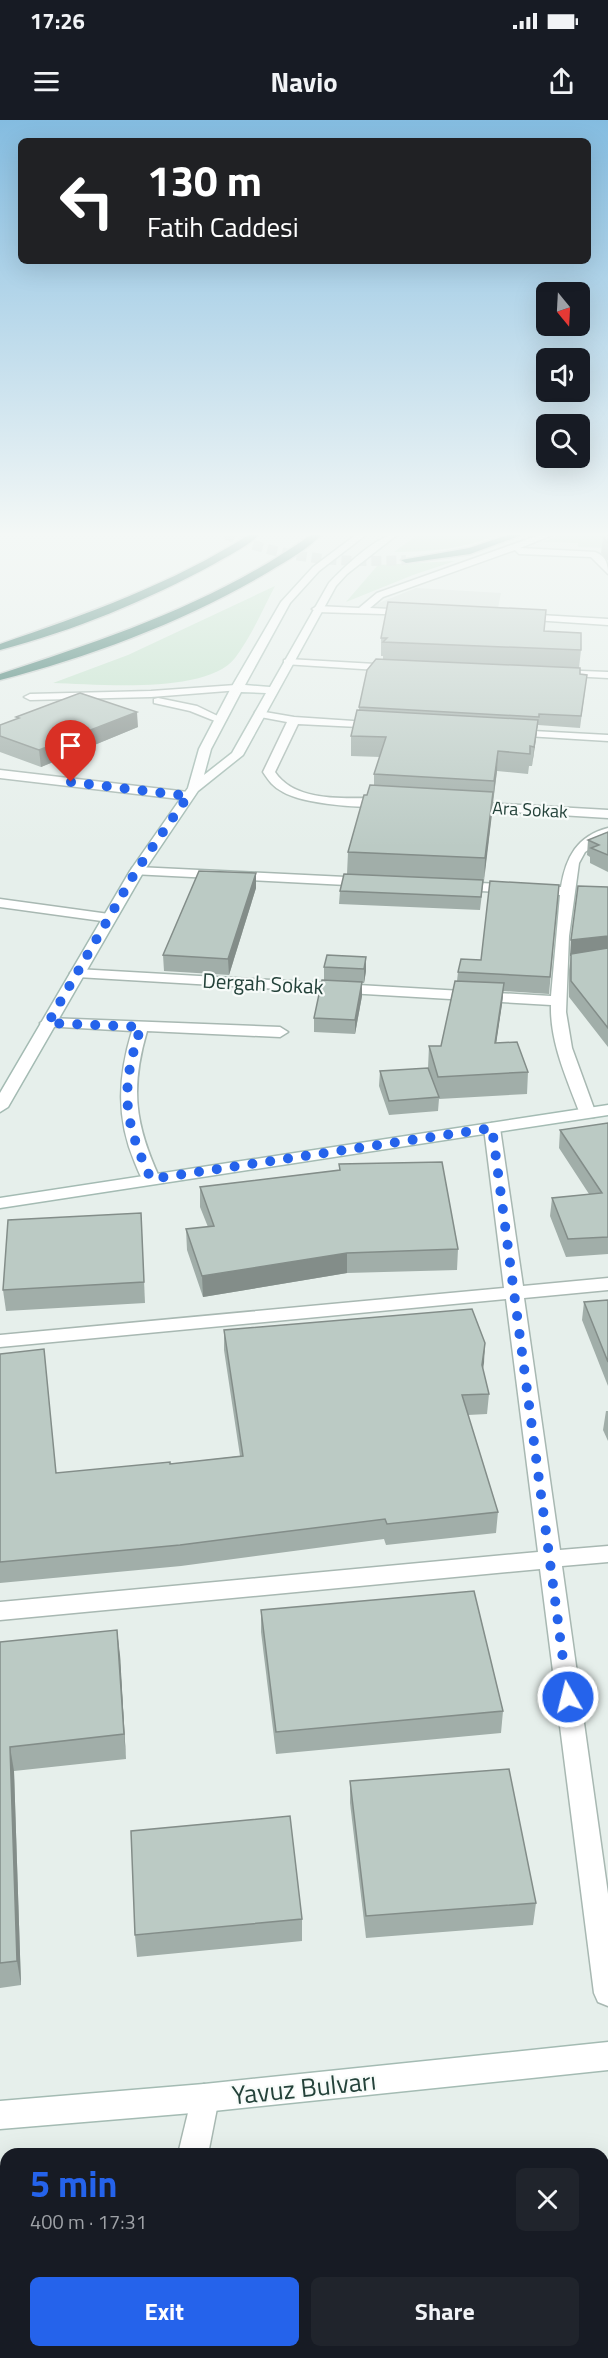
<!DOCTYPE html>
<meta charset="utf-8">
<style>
body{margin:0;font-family:"Titillium Web",sans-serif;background:#20242c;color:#f1f3f6;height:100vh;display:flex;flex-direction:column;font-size:22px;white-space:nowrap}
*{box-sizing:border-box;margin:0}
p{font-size:20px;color:#9ea1a6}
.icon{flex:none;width:33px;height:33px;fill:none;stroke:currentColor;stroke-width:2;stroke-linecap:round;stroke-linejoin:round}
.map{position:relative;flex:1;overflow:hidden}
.drawer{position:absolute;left:0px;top:2028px;width:609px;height:210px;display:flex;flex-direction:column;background:#171b24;border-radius:18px 18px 0 0;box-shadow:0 6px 24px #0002}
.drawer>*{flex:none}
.banner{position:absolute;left:18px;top:18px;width:573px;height:126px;border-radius:9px;box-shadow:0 6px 24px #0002;background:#202124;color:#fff;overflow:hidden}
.needle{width:39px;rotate:162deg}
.buttons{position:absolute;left:536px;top:162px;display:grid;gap:12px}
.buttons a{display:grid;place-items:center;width:54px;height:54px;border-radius:9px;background:#171b24;box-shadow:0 6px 24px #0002;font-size:30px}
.pin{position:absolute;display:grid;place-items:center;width:51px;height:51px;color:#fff;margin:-62px -26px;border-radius:50% 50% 50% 0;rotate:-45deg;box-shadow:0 0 6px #0007}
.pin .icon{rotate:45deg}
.me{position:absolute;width:66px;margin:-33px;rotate:352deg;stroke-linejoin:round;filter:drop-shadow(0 0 4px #0008)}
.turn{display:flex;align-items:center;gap:21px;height:126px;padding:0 30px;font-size:27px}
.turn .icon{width:78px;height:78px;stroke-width:2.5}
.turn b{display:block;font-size:42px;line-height:51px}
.round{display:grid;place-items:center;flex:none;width:63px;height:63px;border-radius:9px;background:#20242c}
.head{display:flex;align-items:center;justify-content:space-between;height:102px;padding:0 30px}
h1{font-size:36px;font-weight:700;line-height:45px;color:#2563eb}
.action{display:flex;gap:12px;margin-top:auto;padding:12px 30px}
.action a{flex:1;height:69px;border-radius:9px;background:#2563eb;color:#fff;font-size:24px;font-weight:700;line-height:69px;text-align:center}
.action a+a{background:#20242c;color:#f1f3f6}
.status{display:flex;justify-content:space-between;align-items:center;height:42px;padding:0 30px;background:#171b24;direction:ltr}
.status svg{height:16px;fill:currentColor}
header{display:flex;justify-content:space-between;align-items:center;height:78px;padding:0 30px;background:#171b24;font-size:27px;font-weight:700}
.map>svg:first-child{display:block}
.built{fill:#d4dfda}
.green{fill:#bfe0c8}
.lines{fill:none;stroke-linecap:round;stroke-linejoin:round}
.highway-tunnel{stroke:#bfccc8;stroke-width:10;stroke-dasharray:10 5;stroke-linecap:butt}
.street-casing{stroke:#a8b8b2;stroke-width:3}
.secondary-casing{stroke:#a4bbb3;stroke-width:3}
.highway-casing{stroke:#c2cac8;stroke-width:3}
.street{fill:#fff;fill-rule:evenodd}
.secondary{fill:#fff;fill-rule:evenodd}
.highway{fill:#2f6f62;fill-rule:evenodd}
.wall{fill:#a1aea9}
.shaded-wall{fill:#838d89}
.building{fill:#bbcac4;stroke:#838d89;stroke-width:1.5}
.route{stroke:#2563eb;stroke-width:10;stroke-dasharray:0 18}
.labels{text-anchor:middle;stroke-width:4.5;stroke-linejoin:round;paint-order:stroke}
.far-street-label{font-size:18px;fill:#24423a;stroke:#f7fbf9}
.street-label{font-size:21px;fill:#24423a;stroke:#f7fbf9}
.near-street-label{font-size:26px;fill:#24423a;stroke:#f7fbf9}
</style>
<div class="status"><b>17:26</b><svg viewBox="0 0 49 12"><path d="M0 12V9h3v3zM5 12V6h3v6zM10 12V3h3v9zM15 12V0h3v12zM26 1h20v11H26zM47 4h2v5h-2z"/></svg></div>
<header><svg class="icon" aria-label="menu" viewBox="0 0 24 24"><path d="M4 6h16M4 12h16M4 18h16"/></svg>Navio<svg class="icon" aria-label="share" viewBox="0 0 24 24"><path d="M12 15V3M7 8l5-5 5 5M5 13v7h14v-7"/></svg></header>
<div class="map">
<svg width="608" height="2238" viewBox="0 0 608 2238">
<rect width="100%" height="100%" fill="#e6efeb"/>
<polygon class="built" points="416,468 501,473 497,493 369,487"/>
<g class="green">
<path d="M419,414H498C465,429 430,432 394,432Z"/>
<polygon points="563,414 608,414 608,428 578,427 578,423 542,422"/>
<polygon points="455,441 413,455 346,482 378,445"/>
<path d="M275,466C263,489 251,517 235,538C206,575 97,564 53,563L128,535Z"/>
</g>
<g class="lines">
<path class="highway-tunnel" d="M225,414C284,440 343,443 406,440"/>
<g class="street-casing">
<g id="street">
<path d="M542,414H555L520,428L595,432C606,436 608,444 608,454L591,437L519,434L515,430L383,477L370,488L411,490L415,491V495L317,492L312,489L317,486L359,488L377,473Z"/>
<polygon points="523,494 608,499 608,505 519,499 518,497"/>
<polygon points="288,539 393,545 398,548 393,551 284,544 284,540"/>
<polygon points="556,550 608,552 608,558 552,555 552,551"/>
<polygon points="236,565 241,568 240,570 151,577 30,580 24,577 30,574 151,571"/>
<polygon points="158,578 197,586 226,600 220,603 190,591 154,583 154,579"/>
<path d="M259,591L294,597L383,603L385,605L379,608L298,604L275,652C297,685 352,677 387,678L393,682L391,685C369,690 303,684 283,672C273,667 269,661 263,652L287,602L255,596V592Z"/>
<polygon points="514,610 608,615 608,621 510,615 510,611"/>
<polygon points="0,650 188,672 194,676 188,680 0,658"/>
<polygon points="468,682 608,690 608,698 464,689 464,683"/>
<path d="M608,708V717L585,732L579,743L569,816L566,892L572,928L596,994L594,997H582L580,994C567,959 550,923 551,885L77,857L70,853L77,849L551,876L560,775L460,770L453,766L460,762L561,767C566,737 577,716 608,708Z"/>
<polygon points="137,747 366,758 373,762 366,766 132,754 132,748"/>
<polygon points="0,779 109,794 116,798 109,802 0,787"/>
<path d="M48,898L280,907L288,912L280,917L147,911C130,969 135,1005 160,1059L151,1064C141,1062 139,1052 135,1043C116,998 118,957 132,911L43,906L40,903Z"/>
<polygon points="492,1003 500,1008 523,1166 608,1158 608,1170 524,1178 560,1430 608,1426 608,1442 562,1446 608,1774 608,1886 598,1882 594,1873 540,1449 0,1500 0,1482 538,1432 506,1179 0,1227 0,1215 504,1168 484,1008"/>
<polygon points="204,1964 214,1968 219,1978 208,2034 178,2034 194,1968"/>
<polygon points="136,2232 168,2232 167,2238 135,2238"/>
</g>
</g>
<g class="secondary-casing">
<g id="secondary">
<path d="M357,414H367L319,451L290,483L245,565L270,567L329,463C343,448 378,414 398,414L347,454L336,466L243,635L198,671L144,751L8,987L0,992V973L130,751L188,668L199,629L231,568L281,482L313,447ZM241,572L266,573L232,633L204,655L211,629Z"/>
<polygon points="608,985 608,995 0,1088 0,1078"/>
<polygon points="608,1922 608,1950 204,1992 0,2009 0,1981 204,1964"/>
</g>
</g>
<g class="highway-casing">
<g id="highway">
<path d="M250,414H260C248,426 229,435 214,444C148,480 73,511 0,530V524C87,494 172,464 250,414Z"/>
<path d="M312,414H322C308,429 288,440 270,451C188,500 93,536 0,560V554C110,518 217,482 312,414Z"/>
<polygon points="511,414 524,414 470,434 406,443 401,440 469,428"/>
</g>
</g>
<use href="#street" class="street"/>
<use href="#secondary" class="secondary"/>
<use href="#highway" class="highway"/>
</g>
<g class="wall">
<polygon points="608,414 608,441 601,433 603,417"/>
<polygon points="545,511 581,530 579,548 580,554 587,555 580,608 538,605 537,609 532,646 529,646 528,654 497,651 480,790 339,784 340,771 347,754 348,732 367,675 374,666 374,654 380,637 351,636 351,616 359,590 359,587 383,539 383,536 381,536 381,518"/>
<polygon points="16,597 138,607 41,647 0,632 0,605 17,599"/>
<polygon points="608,712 608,752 590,743 590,737 587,735 588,720"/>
<polygon points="256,753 256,768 229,855 164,851 163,835"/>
<polygon points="559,765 549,874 503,871 502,884 496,923 528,952 527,974 439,979 438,991 389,995 379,966 380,951 428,948 429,926 441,926 457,861 458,852 481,840"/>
<polygon points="608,767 608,927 569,877 569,850 571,836 570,836"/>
<polygon points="366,837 366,851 364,863 362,863 362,876 355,914 314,912 314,898 324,860 324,847"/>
<polygon points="608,1003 608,1134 566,1137 550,1096 552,1078 589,1074 559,1028 560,1010"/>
<polygon points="339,1044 458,1129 457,1150 347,1153 203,1177 187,1130 186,1109 208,1107 200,1087 200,1067 339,1050"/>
<polygon points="142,1114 145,1183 6,1191 3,1170"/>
<polygon points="608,1180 608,1266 582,1200 584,1182"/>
<polygon points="224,1210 485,1223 483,1249 489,1274 487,1294 468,1295 498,1392 496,1413 386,1425 384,1419 181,1446 0,1463 0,1234 56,1353 170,1344 240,1336 224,1230"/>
<polygon points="606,1291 608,1291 608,1321 603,1310"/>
<polygon points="261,1490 503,1591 501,1613 276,1634 261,1512"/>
<polygon points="0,1522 120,1535 126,1639 14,1651 21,1865 0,1868"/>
<polygon points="350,1661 536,1783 533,1805 366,1818 350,1683"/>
<polygon points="302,1799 302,1821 137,1837 135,1815"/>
</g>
<g class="shaded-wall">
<polygon points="137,592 138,607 41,647 39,630"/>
<polygon points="538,600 536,619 532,646 534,627"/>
<polygon points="498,631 497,651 493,681 494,661"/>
<polygon points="493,672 492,694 484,761 485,738"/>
<polygon points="256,753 256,768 229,855 228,839"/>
<polygon points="608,816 608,832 570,836 571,820"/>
<polygon points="366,837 366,851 364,863 364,849"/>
<polygon points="362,862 362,876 355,914 355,900"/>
<polygon points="504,863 502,884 493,945 495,923"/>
<polygon points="347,1133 347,1153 203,1177 202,1156"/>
<polygon points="485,1223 484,1243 480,1265 482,1245"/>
<polygon points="117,1510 120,1535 126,1639 124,1614"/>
<polygon points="10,1627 14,1651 21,1865 17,1841"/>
<polygon points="608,2230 608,2238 592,2238"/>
<polygon points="52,2232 63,2232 61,2238 50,2238"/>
</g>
<g class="building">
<polygon points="605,414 608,414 608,423 603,417"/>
<polygon points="388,482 546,490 544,511 581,513 581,530 383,522 387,518 381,518"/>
<polygon points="376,539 580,548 580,554 587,555 581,596 539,594 539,597 359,587 367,550"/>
<polygon points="80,573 137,592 39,630 0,616 0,605 19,598 16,597"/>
<polygon points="357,590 538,600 534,627 530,626 530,634 498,631 494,661 374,654 386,617 351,616"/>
<polygon points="370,665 493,672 485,738 348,732 364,675 367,675"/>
<polygon points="608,712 608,735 591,728 599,725 588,720"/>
<polygon points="199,751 256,753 228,839 163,835"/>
<polygon points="344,754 483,760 481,777 340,771"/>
<polygon points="490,761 559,765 550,857 458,852 461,839 481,840"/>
<polygon points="578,766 608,767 608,816 571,820"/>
<polygon points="608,828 608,908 571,861 571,834"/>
<polygon points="327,835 366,837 364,849 324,847"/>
<polygon points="322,860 362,862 355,900 314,898"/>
<polygon points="455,861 504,863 495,923 517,922 528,952 438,957 429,926 441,926"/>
<polygon points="428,948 439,977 389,981 380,951"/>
<polygon points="608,1003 608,1117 568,1119 552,1078 602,1073 560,1010"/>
<polygon points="442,1042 458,1129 347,1133 202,1156 186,1109 214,1106 200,1067 340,1050 339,1044"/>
<polygon points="141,1093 144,1162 3,1170 8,1100"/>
<polygon points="608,1180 608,1242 584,1182"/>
<polygon points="472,1189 485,1223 482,1245 489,1274 462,1275 498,1392 387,1404 385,1399 180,1425 0,1442 0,1234 44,1229 56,1353 170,1342 170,1344 243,1336 224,1210"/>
<polygon points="474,1471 503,1591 276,1612 261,1490"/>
<polygon points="117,1510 124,1614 10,1627 17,1841 0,1843 0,1522"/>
<polygon points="509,1649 536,1783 366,1796 350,1661"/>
<polygon points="290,1696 302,1799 135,1815 131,1711"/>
<polygon points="0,2143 6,2144 6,2232 52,2232 50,2238 0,2238"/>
<polygon points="603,2143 608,2159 608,2230 592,2238 305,2238 305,2232 603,2232"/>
</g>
<linearGradient id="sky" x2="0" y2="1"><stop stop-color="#84bce0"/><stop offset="0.57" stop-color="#f4f8f6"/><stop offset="1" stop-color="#f4f8f6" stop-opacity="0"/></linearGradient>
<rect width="608" height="727" fill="url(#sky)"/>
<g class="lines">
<path class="route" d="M71,662L188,676L136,751L48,903L141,907C120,969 123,1000 151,1059L492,1008L568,1577"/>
</g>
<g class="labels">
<g class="far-street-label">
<text transform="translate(530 690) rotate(3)" y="6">Ara Sokak</text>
</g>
<g class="street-label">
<text transform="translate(263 864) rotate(3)" y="7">Dergah Sokak</text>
</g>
<g class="near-street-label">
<text transform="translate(304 1968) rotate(-6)" y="9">Yavuz Bulvarı</text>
</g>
</g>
</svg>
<div class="buttons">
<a><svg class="needle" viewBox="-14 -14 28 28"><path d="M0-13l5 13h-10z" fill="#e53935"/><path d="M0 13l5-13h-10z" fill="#9ea1a6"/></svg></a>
<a><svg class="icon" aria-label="sound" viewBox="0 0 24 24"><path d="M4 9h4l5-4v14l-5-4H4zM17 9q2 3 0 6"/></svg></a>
<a><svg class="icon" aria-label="search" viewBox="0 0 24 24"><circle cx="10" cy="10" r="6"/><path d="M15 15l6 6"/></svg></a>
</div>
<div class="pin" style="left:71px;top:662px;background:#d93025"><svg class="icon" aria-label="arrive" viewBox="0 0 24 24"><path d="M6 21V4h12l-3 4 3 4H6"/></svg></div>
<svg class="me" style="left:568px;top:1577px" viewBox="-20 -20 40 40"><circle r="17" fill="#2563eb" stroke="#fff" stroke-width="3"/><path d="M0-11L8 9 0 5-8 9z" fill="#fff"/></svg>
<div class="banner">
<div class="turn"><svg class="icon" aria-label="left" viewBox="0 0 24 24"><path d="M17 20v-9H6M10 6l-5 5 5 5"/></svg><div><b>130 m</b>Fatih Caddesi</div></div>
</div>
<section class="drawer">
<div class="head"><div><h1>5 min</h1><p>400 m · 17:31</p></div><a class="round"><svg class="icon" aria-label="close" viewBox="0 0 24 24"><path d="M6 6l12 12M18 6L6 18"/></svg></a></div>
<div class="action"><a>Exit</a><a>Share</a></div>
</section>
</div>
